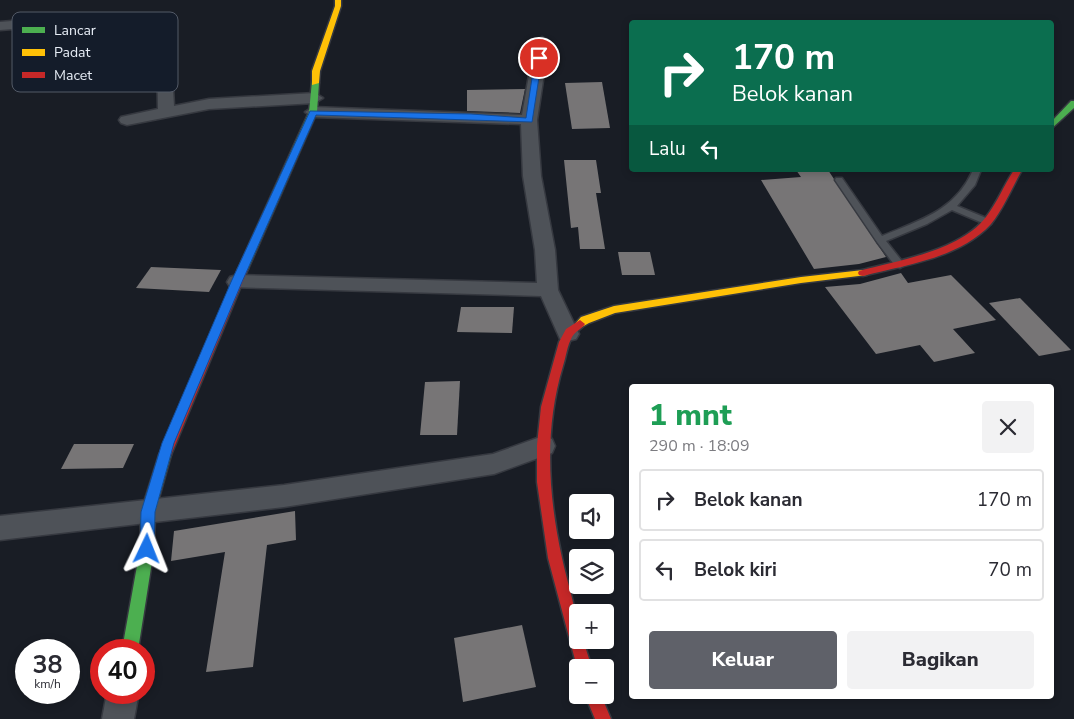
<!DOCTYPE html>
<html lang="id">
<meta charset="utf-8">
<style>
body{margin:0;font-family:"Nunito Sans",sans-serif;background:#f2f2f3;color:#2b2b33;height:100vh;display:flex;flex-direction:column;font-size:19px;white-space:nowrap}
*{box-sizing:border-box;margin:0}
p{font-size:16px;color:#7c7c81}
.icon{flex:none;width:28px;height:28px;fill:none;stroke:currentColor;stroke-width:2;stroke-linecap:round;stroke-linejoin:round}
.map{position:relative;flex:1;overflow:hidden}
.side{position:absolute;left:629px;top:384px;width:425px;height:315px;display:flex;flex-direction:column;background:#fff;border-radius:5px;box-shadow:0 2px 8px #0003}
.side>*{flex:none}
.guide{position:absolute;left:629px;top:20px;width:425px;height:152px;border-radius:5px;box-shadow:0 2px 8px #0003;background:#0b6e4f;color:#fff;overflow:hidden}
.buttons{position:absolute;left:569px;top:494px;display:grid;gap:10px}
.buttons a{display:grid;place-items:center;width:45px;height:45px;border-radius:5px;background:#fff;box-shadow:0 2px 8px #0003;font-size:25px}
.speed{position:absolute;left:15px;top:639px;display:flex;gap:10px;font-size:25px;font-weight:700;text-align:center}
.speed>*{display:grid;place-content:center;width:65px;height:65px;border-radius:50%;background:#fff;box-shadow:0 2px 8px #0003;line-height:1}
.speed small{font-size:12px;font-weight:400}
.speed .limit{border:8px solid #d22;background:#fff;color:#111}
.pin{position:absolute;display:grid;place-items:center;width:42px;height:42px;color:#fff;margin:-21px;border:2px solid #fff;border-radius:50%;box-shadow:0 1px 5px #0007}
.me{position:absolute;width:55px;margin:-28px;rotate:2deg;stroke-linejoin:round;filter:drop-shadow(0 0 4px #0008)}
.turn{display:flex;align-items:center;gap:18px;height:105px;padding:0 20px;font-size:22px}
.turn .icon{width:65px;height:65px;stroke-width:2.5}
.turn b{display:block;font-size:35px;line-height:42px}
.then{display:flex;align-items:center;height:48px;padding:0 20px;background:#0003;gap:10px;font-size:19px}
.round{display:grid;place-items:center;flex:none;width:52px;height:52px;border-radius:5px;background:#f2f2f3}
.headline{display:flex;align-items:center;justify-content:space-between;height:85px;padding:0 20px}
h1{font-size:30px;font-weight:800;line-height:38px;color:#1e9e55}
.primary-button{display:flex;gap:10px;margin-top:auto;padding:10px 20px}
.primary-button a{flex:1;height:58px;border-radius:5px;background:#5f6169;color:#fff;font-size:20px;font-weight:800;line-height:58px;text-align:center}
.primary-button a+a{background:#f2f2f3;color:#2b2b33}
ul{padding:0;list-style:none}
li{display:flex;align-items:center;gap:15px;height:62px;margin:0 10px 8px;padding:0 10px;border:2px solid #e1e1e2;border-radius:5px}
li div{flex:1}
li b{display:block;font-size:19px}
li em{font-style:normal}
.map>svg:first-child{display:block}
.building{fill:#777576}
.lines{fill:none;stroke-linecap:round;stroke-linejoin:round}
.lane-casing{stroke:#363940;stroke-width:3}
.street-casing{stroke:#363940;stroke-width:3}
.fast-casing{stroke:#363940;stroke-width:3}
.slow-casing{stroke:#363940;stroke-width:3}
.jam-casing{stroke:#363940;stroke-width:3}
.lane{fill:#4e5258;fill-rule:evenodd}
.street{fill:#4e5258;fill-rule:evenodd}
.fast{fill:#4caf50;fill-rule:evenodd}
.slow{fill:#ffc107;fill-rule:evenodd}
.jam{fill:#c62828;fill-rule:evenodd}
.route{fill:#1a73e8;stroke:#114b97}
.key{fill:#141c2a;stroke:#535a67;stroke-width:1}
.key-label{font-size:14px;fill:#e6ecf5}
</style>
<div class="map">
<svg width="1074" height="719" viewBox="0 0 1074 719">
<rect width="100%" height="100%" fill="#191d25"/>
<g class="building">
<polygon points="602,82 610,128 572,129 565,83"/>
<polygon points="525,89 520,113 467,111 467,90"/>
<polygon points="564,160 596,160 601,193 596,193 605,249 580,249 578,227 571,228"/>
<polygon points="796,170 828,170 886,257 859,264 814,269 761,180 801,177"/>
<polygon points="618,252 650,252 655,275 622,275"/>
<polygon points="151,267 221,270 209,292 136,288"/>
<polygon points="901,273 908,283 951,275 996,320 953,329 975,353 934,362 920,345 876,354 825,287 860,284"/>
<polygon points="1020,298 1071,350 1039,356 989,303"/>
<polygon points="461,307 514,307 512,333 457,332"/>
<polygon points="460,381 457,435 420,435 425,382"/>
<polygon points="74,444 134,444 123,468 61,469"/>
<polygon points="295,511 296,540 267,545 253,667 206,672 225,552 171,561 174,531"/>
<polygon points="522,625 536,687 463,702 454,638"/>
</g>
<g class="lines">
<g class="lane-casing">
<path id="lane" d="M973,170H981L975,185L957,206L991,220V224H985L952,210L927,224L886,241L905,265L900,268L896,267L877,242L835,180L836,178H842L882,236C920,220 955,211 973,170Z"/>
</g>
<g class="street-casing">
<g id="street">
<polygon points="147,17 154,21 155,35 166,40 171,53 174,106 209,99 315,93 323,98 315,103 209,109 127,125 121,123 119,120 121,117 158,109 157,53 155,45 141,37 140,21"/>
<polygon points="47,18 54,22 38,64 36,67 26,67 24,64 38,27 0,30 0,22"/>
<polygon points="542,37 549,41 537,120 541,176 555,250 558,290 579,334 576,339 568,341 560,339 541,296 230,287 227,282 230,277 237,275 537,283 535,250 523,176 521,124 313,117 305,112 313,107 522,115 535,41"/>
<polygon points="543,436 552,439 555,446 552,453 494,474 284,507 0,540 0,516 284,485 493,454"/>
<polygon points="107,692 139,692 134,719 102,719"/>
</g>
</g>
<g class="fast-casing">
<g id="fast">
<polygon points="312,81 319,83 317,112 248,269 243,272 239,271 238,269 309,112"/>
<polygon points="1071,101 1074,101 1074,108 1051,129 1051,122"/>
<polygon points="165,450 169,451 171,455 155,512 154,549 138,650 122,650 140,549 141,512 159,455 161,451"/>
</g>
</g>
<g class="slow-casing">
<g id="slow">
<polygon points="335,0 341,0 341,6 320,71 319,83 312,85 312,71 335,6"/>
<polygon points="863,270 867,271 868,273 867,275 801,283 615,313 589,323 580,328 575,324 581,317 614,306 801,277"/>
</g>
</g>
<g class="jam-casing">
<g id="jam">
<path d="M1014,170H1022C1012,187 1004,208 991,224C960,258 905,265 863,276L859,275L858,273L859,271C899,260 960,251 986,217C997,203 1004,185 1014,170Z"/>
<polygon points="243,266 248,269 171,455 169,459 165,460 161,459 159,455 238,269"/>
<path d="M580,320L585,324C582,329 575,331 572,337C567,346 566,357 563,366C544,429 548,495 562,558C568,586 578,612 578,640H583L592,668H578V671L548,558L537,482V445L541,407L559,342L566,329Z"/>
<polygon points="585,695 601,695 611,719 595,719"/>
</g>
</g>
<use href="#lane" class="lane"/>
<use href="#street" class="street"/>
<use href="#fast" class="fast"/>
<use href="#slow" class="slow"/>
<use href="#jam" class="jam"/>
</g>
<polygon class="route" points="539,56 542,58 532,122 316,115 242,282 174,443 155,512 154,549 152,553 147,555 142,553 140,549 141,512 162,443 231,282 310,111 471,114 526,118 535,58"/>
<rect x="12" y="12" width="166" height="80" rx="8" class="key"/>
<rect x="22" y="27" width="23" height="6" fill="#4caf50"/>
<rect x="22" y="49" width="23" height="7" fill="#ffc107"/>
<rect x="22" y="72" width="23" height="6" fill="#c62828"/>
<g class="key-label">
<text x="54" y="35">Lancar</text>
<text x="54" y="57">Padat</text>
<text x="54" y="80">Macet</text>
</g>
</svg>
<div class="buttons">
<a><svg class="icon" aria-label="sound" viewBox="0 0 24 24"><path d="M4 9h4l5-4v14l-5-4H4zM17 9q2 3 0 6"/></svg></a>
<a><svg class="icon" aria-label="layers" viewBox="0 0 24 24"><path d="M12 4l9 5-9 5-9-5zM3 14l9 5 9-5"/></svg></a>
<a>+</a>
<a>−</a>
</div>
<div class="speed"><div>38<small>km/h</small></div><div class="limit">40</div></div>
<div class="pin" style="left:539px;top:58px;background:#d93025"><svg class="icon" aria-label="arrive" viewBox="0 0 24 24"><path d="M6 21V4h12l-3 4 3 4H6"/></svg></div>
<svg class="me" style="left:147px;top:549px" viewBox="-20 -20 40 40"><path d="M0-17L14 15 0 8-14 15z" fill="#1a73e8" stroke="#fff" stroke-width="4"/></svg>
<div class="guide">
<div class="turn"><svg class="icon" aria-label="right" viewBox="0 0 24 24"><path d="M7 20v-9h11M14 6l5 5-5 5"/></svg><div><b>170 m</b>Belok kanan</div></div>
<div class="then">Lalu<svg class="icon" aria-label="left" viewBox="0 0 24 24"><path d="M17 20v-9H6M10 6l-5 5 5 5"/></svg></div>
</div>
<section class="side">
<div class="headline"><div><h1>1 mnt</h1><p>290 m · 18:09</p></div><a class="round"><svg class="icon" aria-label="close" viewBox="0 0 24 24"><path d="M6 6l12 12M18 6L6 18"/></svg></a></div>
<ul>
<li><svg class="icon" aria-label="right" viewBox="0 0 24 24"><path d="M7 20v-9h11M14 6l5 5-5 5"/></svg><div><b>Belok kanan</b></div><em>170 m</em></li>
<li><svg class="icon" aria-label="left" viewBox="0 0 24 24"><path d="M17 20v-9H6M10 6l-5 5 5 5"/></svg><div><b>Belok kiri</b></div><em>70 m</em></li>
</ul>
<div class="primary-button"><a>Keluar</a><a>Bagikan</a></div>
</section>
</div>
